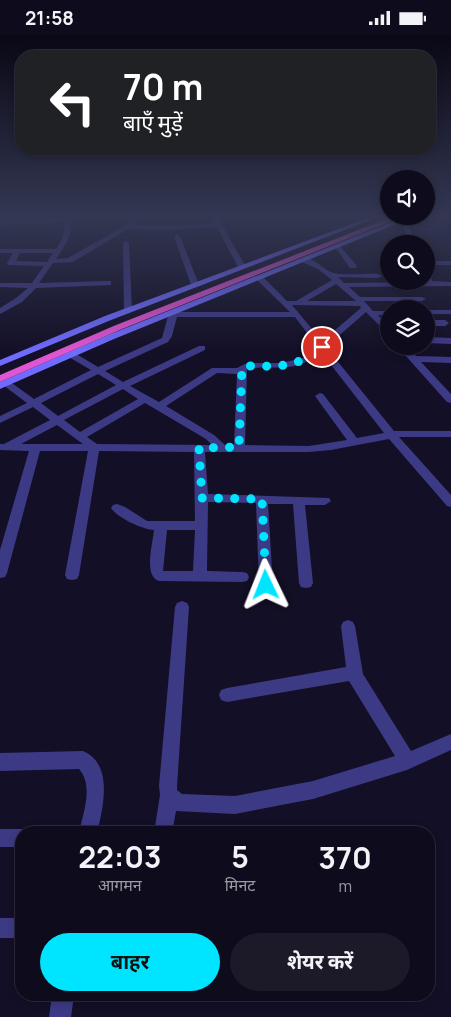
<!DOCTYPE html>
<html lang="hi">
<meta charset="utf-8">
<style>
body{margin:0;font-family:Manrope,"Noto Sans Devanagari",sans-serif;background:#1c1929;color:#f1f3f6;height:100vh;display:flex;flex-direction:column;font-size:19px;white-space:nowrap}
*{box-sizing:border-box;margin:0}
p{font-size:16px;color:#9b9ba3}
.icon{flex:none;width:28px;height:28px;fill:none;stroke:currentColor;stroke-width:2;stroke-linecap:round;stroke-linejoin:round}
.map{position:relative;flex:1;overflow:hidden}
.drawer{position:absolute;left:15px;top:791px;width:420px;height:175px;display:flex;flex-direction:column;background:#0e0b1c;border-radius:20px;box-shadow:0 2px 8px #0003,0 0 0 1px #2e2b3b}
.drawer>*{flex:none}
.banner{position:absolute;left:15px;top:15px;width:421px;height:105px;border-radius:20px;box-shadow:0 2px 8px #0003,0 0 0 1px #2e2b3b;background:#202124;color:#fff;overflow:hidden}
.tools{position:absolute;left:380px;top:135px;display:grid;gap:10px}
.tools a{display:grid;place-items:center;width:55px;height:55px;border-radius:50%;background:#0e0b1c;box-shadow:0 2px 8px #0003,0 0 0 1px #2e2b3b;font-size:25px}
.pin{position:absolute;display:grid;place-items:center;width:42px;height:42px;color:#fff;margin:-21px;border:2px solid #fff;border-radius:50%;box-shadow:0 1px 5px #0007}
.me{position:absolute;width:55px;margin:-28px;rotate:358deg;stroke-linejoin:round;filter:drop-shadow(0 0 4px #0008)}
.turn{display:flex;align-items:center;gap:18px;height:105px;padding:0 25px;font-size:22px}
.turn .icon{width:65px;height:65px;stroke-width:2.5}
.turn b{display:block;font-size:35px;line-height:42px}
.eta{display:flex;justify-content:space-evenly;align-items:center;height:85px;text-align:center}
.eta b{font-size:30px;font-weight:700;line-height:35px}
.primary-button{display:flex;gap:10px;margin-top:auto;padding:10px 25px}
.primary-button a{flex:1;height:58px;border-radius:30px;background:#00e5ff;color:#111;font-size:20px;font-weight:700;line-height:58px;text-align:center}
.primary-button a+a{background:#1c1929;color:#f1f3f6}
.status{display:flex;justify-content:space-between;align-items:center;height:35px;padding:0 25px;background:#0e0b1c;direction:ltr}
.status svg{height:14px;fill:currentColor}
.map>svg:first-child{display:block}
.building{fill:#241b47}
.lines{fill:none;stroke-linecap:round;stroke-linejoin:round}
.minor{fill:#3d3a85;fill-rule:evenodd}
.secondary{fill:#6f6bff;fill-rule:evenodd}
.trunk{fill:#e055d1;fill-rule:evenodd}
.route{stroke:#00e5ff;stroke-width:9;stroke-dasharray:0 16.2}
</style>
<div class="status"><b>21:58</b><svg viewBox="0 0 49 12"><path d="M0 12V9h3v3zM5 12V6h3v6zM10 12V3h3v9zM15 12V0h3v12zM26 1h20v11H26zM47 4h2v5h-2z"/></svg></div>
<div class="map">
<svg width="451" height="982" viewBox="0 0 451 982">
<rect width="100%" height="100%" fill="#130f26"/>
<polygon class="building" points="425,182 439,182 441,186 436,186 440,196 416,196 415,193 435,193 430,191"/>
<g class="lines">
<g class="minor">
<path d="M64,181H70C76,195 65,211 56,224L68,223L142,181H149L135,190L170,191L215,188L211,181H217L246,232L239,234L217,192L170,195L128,194L73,227L53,228L39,248L108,246H111V250L36,253L22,267L0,279V273L16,263L28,253L0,252V248H32L44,231L8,230L7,228L13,218H0V214H56C62,205 65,198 64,187L0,190V186L64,183ZM20,218H53L47,227L16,226Z"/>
<polygon points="403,183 406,185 417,209 410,209 400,185"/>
<polygon points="177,199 180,201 199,250 198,252 191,250 174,201"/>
<polygon points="126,206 129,208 132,275 128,277 124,275 123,208"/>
<polygon points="336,211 340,211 357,231 356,233 350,233 335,212"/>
<path d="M302,223C316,222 324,236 334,238C348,241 364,238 378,239L382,241L378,243L338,242L344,248L424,247L426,246V237L430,239L432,246L451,247V251L349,252L360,262H422L426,264L422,266H364L373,276H389V280H378L389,292V300L366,277L326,312L394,396H451V402H399L451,460V472L447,471L389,404L331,415L309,417H205L208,459L329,463L331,466L325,470H305L313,548L311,552L306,553L301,552L299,548L293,469H268L273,550L271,554L266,555L261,554L259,550L256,468L208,467L207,536L242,537L247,538L249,542L247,546L242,547L159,546C143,541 153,508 154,495C141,494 118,483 111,473L113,470L117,469L125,472L147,486H195L194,417L99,416L79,540L77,544L72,545L67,544L65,540L88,416H40L7,538L5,542L0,543V515L29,416L0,415V409H4L50,385L33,372L0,388V381L27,368L3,350V346H9L34,364L91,335L67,321V317H73L98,332L162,303L168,281L162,279L166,277H290L255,243L262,241L287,266H296L332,245L318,234L302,227ZM336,249L356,266H307ZM292,270L360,271L361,273L322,306ZM177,282H295L317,311L303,323L281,328H247L237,333H212L159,367L130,351L205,315V311H199L123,347L105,336L168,307L172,301ZM321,317L384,398L357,403L323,359L320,358L315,361L347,405L309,411L245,410L247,334C276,329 294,340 321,317ZM217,338L237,339L234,410H225L214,400L166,371ZM98,339L116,350L58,381L41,368ZM123,354L138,364L80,397L64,385ZM145,368L206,404L212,410L97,409L87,402ZM57,390L83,409H21ZM167,495H195L193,536H163Z"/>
<rect x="426" y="226" width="25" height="4"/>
<rect x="426" y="275" width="25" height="4"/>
<polygon points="426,285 445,285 449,288 445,291 426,291"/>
<polygon points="426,302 451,303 451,309 426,308"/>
<polygon points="397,311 406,311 416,321 451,322 451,328 421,327 451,359 451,368 447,367"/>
<polygon points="182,566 187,568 189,572 177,751 177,755 182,759 235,761 313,746 395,721 349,646 227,667 221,665 219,660 221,655 227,653 346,632 341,591 343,587 348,585 353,587 355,591 363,639 411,716 451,699 451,715 407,735 313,764 235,779 176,776 172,798 154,798 160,760 159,751 175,572 177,568"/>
<path d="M83,716C114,729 103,773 97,798H79C83,778 94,751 79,734L0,736V718Z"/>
<polygon points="0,794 21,794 28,798 21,798 21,812 0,812"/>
<rect x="0" y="883" width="21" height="20"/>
<polygon points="52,960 74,960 71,982 49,982"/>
</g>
<g class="secondary">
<polygon points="373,181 381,181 111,285 0,331 0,325 105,281"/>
<polygon points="407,181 416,181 114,304 0,354 0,347 108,300"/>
</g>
<polygon class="trunk" points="394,181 404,181 122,294 0,347 0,340 116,290"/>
</g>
<linearGradient id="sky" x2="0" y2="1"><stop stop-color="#0a0815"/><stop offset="0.57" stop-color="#333752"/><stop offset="1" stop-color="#333752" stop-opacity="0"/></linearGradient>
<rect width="451" height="318" fill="url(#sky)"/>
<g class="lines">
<path class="route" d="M266,550L262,464L202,463L199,413L239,412L242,333L247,331C279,331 296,334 322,312"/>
</g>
</svg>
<div class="tools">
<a><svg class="icon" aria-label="sound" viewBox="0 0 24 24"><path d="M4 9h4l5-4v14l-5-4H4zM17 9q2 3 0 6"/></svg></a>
<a><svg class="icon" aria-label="search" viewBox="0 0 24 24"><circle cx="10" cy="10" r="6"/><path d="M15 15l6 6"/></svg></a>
<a><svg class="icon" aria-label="layers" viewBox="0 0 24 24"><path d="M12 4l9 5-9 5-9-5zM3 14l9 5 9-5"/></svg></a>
</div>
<div class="pin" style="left:322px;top:312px;background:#d93025"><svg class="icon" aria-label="arrive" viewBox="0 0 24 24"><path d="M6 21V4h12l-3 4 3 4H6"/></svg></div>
<svg class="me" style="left:266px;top:550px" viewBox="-20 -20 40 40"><path d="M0-17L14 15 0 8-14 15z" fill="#00e5ff" stroke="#fff" stroke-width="4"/></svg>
<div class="banner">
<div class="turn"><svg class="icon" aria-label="left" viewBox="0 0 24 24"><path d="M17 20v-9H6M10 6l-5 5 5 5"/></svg><div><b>70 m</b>बाएँ मुड़ें</div></div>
</div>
<section class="drawer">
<div class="eta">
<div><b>22:03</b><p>आगमन</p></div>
<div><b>5</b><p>मिनट</p></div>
<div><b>370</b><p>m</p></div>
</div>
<div class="primary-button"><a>बाहर</a><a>शेयर करें</a></div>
</section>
</div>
